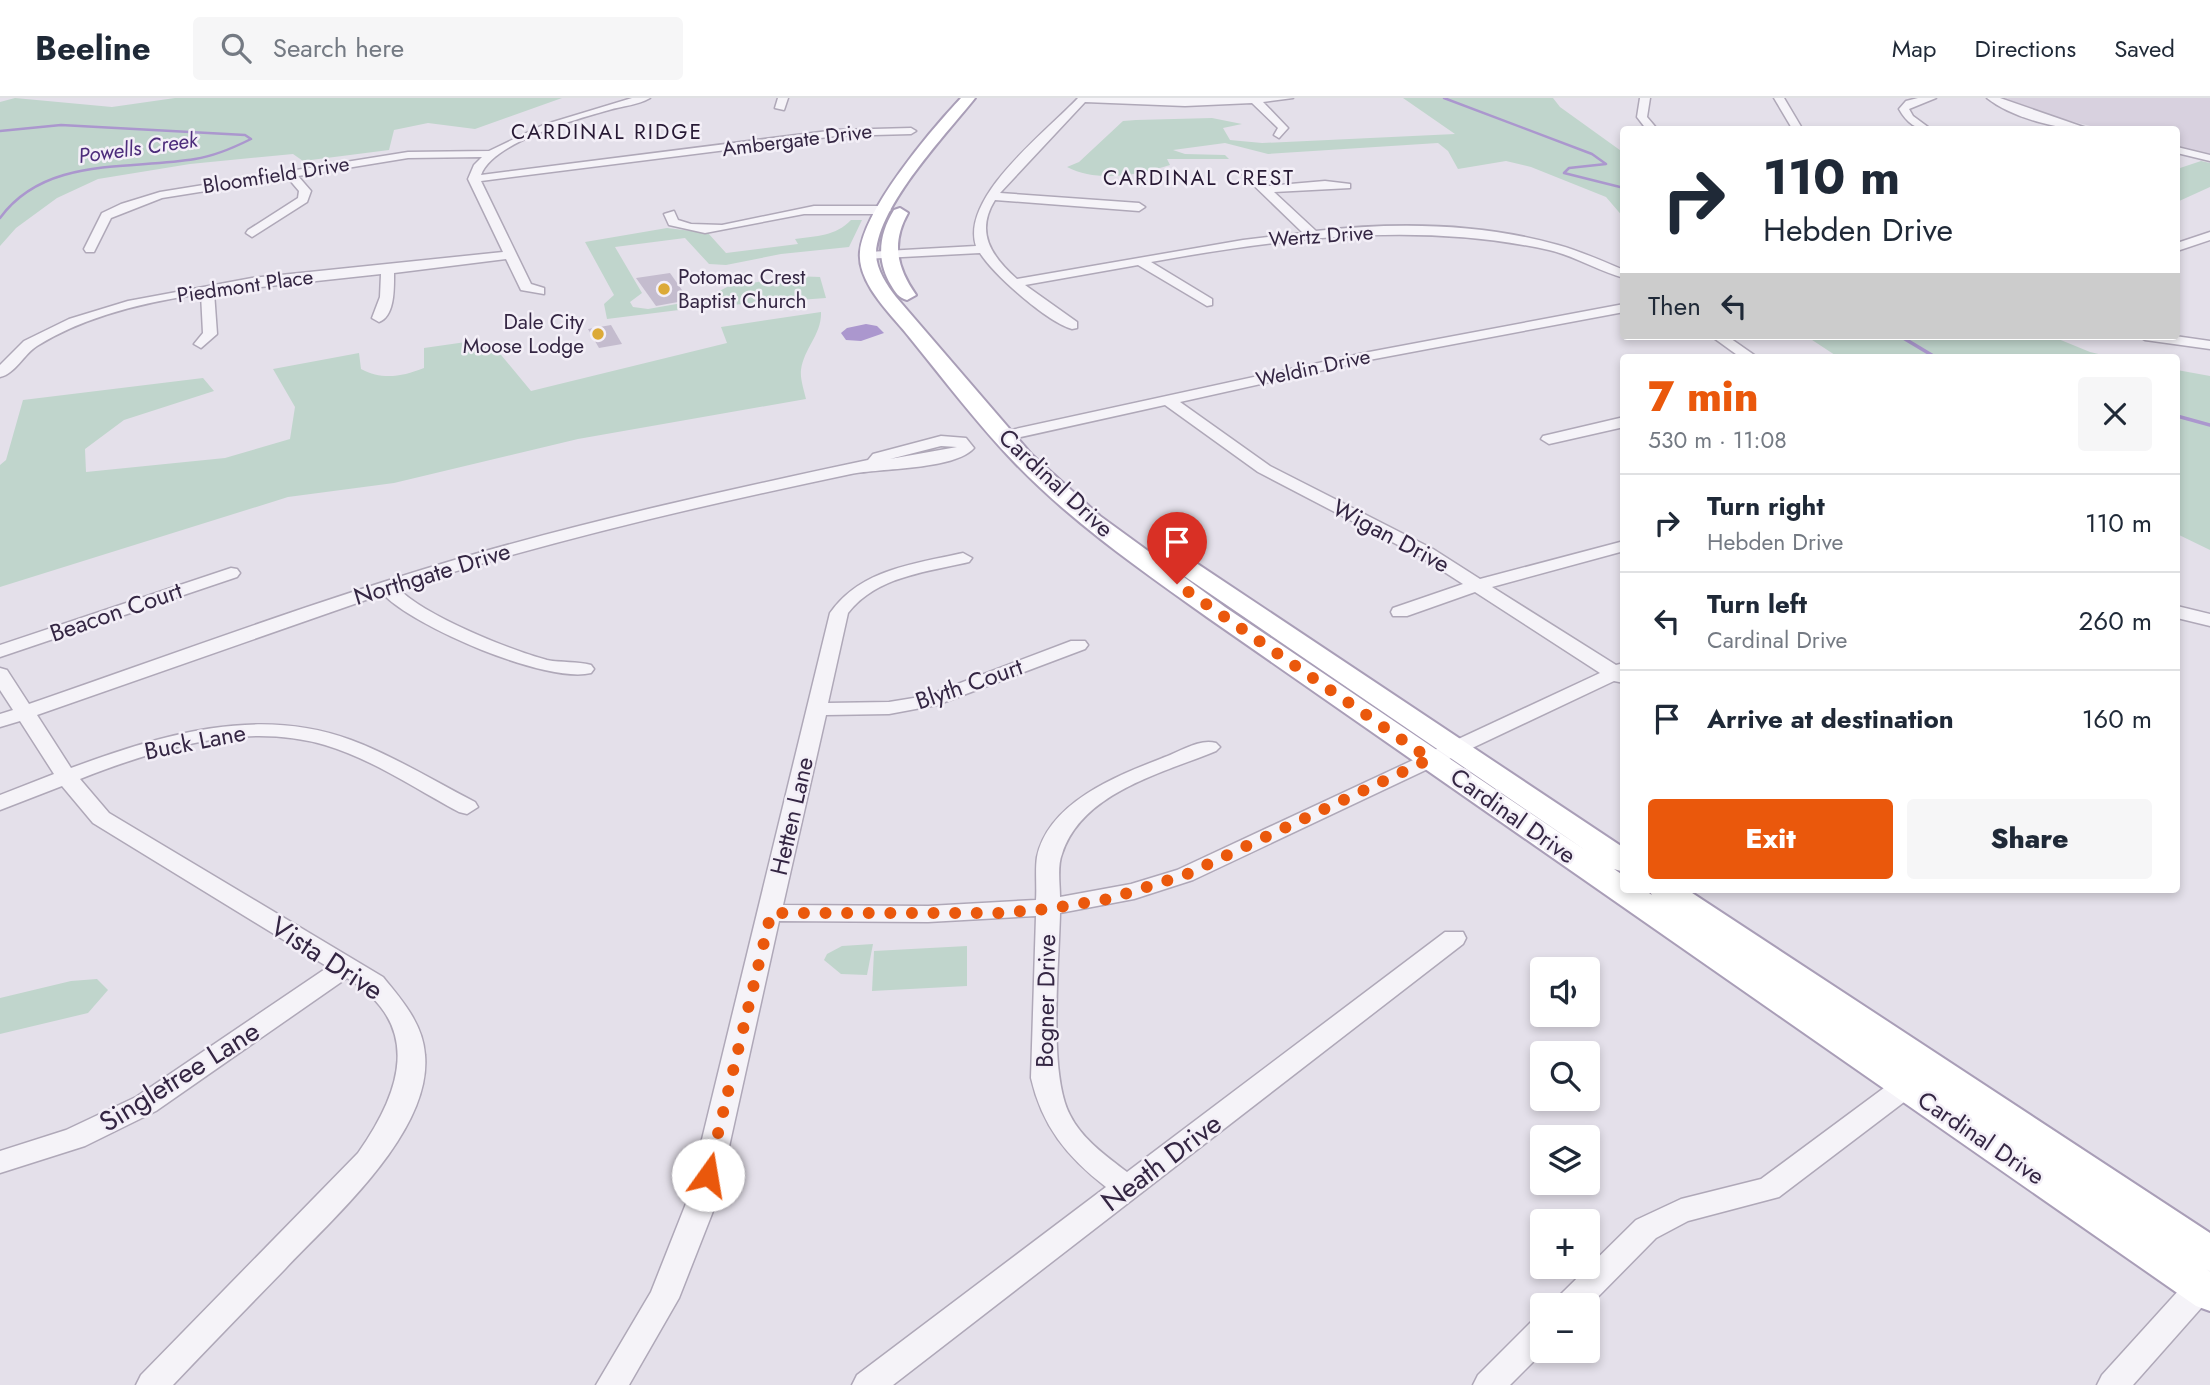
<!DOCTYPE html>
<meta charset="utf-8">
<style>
body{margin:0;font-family:Jost,sans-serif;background:#f6f6f7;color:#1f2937;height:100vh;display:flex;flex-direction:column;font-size:26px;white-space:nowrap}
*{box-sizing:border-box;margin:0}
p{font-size:23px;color:#747a83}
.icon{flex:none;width:38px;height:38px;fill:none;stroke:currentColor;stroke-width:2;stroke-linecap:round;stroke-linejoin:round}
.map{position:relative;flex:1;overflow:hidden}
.details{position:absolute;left:1620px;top:256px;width:560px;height:539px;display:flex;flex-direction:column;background:#fff;border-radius:7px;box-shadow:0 4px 10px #0003}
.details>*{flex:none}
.guide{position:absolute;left:1620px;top:28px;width:560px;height:214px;border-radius:7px;box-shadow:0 4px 10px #0003;background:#fff;color:#1f2937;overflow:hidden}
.buttons{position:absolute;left:1530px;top:859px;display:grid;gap:14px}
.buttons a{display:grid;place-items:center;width:70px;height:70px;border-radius:7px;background:#fff;box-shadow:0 4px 10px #0003;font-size:35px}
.pin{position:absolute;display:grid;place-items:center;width:60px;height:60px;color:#fff;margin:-72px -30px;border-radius:50% 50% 50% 0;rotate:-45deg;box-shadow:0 0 7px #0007}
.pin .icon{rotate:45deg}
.me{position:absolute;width:77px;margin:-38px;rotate:13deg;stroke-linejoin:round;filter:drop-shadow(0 0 5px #0008)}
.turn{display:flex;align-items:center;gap:24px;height:147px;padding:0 28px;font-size:32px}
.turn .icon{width:91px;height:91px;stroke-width:2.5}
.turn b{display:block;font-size:49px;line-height:60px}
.then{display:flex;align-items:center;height:66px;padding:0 28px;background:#0003;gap:14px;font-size:26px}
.round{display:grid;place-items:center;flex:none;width:74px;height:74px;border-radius:7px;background:#f6f6f7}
.headline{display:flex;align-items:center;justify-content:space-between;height:119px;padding:0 28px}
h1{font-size:42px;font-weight:800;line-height:52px;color:#ea580c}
.primary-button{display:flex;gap:14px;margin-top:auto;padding:14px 28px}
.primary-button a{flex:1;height:80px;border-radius:7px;background:#ea580c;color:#fff;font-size:28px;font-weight:800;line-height:80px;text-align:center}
.primary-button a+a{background:#f6f6f7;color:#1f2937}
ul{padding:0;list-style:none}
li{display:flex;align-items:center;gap:21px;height:98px;padding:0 28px;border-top:2px solid #e0e1e3}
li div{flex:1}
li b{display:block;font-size:26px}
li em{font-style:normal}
header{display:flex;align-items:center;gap:42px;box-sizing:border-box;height:98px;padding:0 35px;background:#fff;border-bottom:2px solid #e0e1e3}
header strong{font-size:33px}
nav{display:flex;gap:38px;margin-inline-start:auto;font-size:24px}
.search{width:490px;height:63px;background:#f6f6f7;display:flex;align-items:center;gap:18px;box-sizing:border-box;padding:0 24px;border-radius:7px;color:#747a83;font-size:26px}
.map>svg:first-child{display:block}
.built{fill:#d8d1df}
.green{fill:#c0d5cc}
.water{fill:#ab97ce}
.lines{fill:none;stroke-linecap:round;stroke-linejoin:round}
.stream-far1{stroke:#ab97ce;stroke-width:2.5}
.stream{stroke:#ab97ce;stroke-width:3.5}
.building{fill:#c4bcce}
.minor-casing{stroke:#afa8b8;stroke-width:3}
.major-casing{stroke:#a99eb7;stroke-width:4}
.minor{fill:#f5f3f8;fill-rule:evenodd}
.major{fill:#fff;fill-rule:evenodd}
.route{stroke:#ea580c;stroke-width:12;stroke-dasharray:0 21.6}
.poi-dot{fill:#dcaa38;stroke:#f3eff7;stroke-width:2.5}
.labels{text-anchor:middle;stroke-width:5;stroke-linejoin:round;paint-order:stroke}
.far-neighbourhood-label{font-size:21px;letter-spacing:2px;fill:#271934;stroke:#f3eff7}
.far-street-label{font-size:21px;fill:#342643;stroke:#f3eff7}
.far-water-label{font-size:21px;font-style:italic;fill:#4c2c7b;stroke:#f3eff7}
.far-poi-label{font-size:21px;fill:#342643;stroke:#f3eff7;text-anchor:start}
.street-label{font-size:24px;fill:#342643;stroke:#f3eff7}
.near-street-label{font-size:28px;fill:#342643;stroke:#f3eff7}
</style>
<header>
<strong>Beeline</strong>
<div class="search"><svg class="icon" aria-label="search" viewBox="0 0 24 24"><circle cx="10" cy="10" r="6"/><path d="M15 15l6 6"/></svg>Search here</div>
<nav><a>Map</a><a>Directions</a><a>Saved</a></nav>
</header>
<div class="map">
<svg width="2210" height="1287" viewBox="0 0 2210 1287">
<rect width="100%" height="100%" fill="#e4e0ea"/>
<polygon class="built" points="2004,0 2210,0 2210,56 2177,49 2177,32 2102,31 2051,18"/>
<g class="green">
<polygon points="15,0 112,9 175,0 562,0 475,31 428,25 394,32 389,52 303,63 293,56 190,66 98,81 57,100 16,130 0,148 0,4"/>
<path d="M1403,0H1553L1560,9L1624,55V120L1606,99L1531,69L1506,63L1458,71L1448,53L1438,45L1268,56L1225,45L1173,52L1185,56L1225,57L1229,61H1167L1170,67C1137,77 1098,85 1067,69L1079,64L1123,23L1136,22L1212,20L1242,26L1223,30L1230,42L1262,45L1455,36Z"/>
<polygon points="2201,63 2210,65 2210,89 2177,104 2177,71"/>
<path d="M851,122H862L849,149L781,156L726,167L709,166L685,140L615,149L642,195L630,204L633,209L648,211L705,201L727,189L794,178L820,179L826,200L703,209L607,221L604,206L614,197L585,144L667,130L708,135L726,155L798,146L795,141C816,138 836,138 851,122Z"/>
<path d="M821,214C822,236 804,250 801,272C800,281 804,292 806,301L578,341L394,385L288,399L0,489V367L6,362L23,302L203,280L214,293L124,322L85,351L86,374L225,360L290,341L295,309L273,271L359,255L361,271C382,282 401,279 424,270V250L466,244L492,246L531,293L727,245L721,229Z"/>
<polygon points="1806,238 2051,238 2090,254 2111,259 1838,259"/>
<polygon points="2177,272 2210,278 2210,452 2177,436"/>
<polygon points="873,846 867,877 841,876 824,862 827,856 842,848"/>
<polygon points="967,848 967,888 872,893 874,853"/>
<polygon points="97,881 108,892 88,915 0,936 0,900 71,883"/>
</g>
<polygon class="water" points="866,226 877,228 884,235 861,243 846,242 841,235 847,230"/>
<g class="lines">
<g class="stream-far1">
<polyline points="1444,0 1592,56 1606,66 1569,70 1564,75 1624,90"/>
<path d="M0,33L61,27L245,37L251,41C233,50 215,58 195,61C128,72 45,58 0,120"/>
</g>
<g class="stream">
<polyline points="1900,238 1935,259"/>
<polyline points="2177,318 2210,327"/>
</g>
</g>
<g class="building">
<polygon points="670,175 689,202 656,208 636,180"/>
<polygon points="611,227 622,246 599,250 588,231"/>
</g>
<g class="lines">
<g class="minor-casing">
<g id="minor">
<path d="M632,0H650C639,7 622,8 609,12C577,21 493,44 481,77L836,32L911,30L916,33L911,36L836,38L481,83L531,186L544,190V196L521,192L506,161L394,175C394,190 395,218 379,224L372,220L380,199L381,176L214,194L217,236L201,250L194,246L203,235L201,196C145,204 85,218 37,248C24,256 15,276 0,279V267L24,243L69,221L128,203L252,180L503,154L468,81L474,67L482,59L408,60L298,78L311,93L307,104L252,139L246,135L248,132L298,100L299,93L288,80L162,100L111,120L94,154H86L84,151L102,115L121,106L160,94L408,54L489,53L543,27Z"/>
<polygon points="778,0 788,0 784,12 775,10"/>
<path d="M1078,0H1293L1263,4L1288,30L1279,40L1274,37L1278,30L1252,5L1185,8L1085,4L1000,95L1139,105L1145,109L1139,113L995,102C975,134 991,158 1017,181L1243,142L1303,135L1242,76L1240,74L1246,71L1268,88L1325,83L1350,86V90L1274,94L1316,133C1395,124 1481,125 1558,147C1580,153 1602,163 1624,172V180C1598,173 1575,158 1549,152C1417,123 1283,140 1151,164L1212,201V207L1207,208L1138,167L1025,187L1077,224V230L1072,231C1047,224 994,177 980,155L864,161L862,158L868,154L976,148C960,99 1047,33 1078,0Z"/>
<polygon points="1640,0 1650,0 1647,19 1658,32 1647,32 1637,19"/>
<polygon points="1774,0 1784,0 1803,32 1793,32"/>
<path d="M1918,0H1936L1909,11L1913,18L1932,32C1916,32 1907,25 1899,11L1906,3Z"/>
<path d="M1987,0H2000L2092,32C2060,32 2012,20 1987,0Z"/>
<polygon points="2177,49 2210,57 2210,63 2177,55"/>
<polygon points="814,108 885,108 891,112 885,116 804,116 705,135 669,127 664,116 674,113 678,122 691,126 722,127"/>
<polygon points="2210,134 2210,142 2177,153 2177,145"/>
<path d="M1624,206V214L1369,262L1180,304L1270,368L1433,451L1480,481L1624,443V453L1492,489L1616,567L1624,565V585L1614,583L1193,782L1134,801L1060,815C1059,866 1048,976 1070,1017C1082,1041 1106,1058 1127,1074L1445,834H1463L1466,840L1463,846L893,1287H852L857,1277L1106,1089C1067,1059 1042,1028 1031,980L1036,818L928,824L779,823L717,1103L679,1200L629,1287H596L651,1194L687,1103L830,515C861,471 914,466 963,455L972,460L969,464C927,474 877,478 848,515L828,605L889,604L926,598L1071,543H1085L1088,547L1085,551L937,607L889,616L826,617L783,807L928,808L1036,802C1037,789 1035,772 1037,759C1049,703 1119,677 1165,659C1181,653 1200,640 1216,645L1220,649L1216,653C1163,675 1082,694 1062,756C1057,768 1060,786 1060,799L1131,786L1177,772L1600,575L1475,494L1407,518H1393L1391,514L1393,510L1463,486L1421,459L1258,374L1165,307L1003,343L995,338L997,335L1369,254Z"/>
<polygon points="1711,238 1727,238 1757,259 1740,259"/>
<polygon points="2138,238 2175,238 2210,243 2210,251 2145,242"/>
<polygon points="1624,319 1624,329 1549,346 1541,341 1543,338"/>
<path d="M941,338L966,340L974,350C955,372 880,370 851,376C699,408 547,443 399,491C425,518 510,552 547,562C562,565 577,563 591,567L594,571L591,575C547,586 414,529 383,496L37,617L71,670C161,637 257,607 351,642C394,658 434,683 475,704L478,709L467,716L459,714C416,691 372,661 325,647C243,623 157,651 80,681L109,715L383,879C402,902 423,926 425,957C432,1034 333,1120 285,1171C247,1210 210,1248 173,1287H136L141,1277L358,1055C401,994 424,927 347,880L156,1013L85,1048L0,1075V1053L66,1032L136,999L328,869L93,725L62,688L0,712V697L54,676L20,623L0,629V616L13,612L0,592V570L7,572L29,606C173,556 316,503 461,460C595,421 732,391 868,362L873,356ZM941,348L957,349L890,361Z"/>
<polygon points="231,470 237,471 240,475 237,479 0,559 0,547"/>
<polygon points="2177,508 2210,516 2210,528 2177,520"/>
<polygon points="1906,978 1916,981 1919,988 1916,995 1779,1099 1688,1123 1656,1140 1587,1210 1554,1208 1558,1199 1636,1122 1681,1101 1761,1081 1896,981"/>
<polygon points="2210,1166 2210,1200 2133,1287 2097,1287 2102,1277 2199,1170"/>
<polygon points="1542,1220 1544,1253 1510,1287 1473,1287 1478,1277 1531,1224"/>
</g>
</g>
<g class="major-casing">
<g id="major">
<path d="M961,0H975C945,38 879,106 876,155C876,172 887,187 896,199L1032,357L1100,418L1225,509L1588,754L1171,469L1167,464L1171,459H1187L1624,750V774L1614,771L1624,778V791H1643L1652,797L1648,791H1686L2210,1135V1173L2206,1171L2210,1174V1213L2196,1208L1207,519C1141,472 1073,425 1016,366C978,327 945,283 910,240C893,218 857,186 860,154C864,111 931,32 961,0Z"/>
<path d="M900,110L908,115C891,145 897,170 916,197L907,202C899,200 895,194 891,187C876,162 879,136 894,112Z"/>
</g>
</g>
<use href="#minor" class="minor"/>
<use href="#major" class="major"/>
</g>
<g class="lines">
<polyline class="route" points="708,1077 771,815 999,815 1047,811 1109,801 1185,777 1430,661 1177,486"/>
</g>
<g class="poi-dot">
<circle cx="664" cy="191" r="7"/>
<circle cx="598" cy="236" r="7"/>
</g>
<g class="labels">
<g class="far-neighbourhood-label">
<text x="607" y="41">CARDINAL RIDGE</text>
<text x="1199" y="87">CARDINAL CREST</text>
</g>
<g class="far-street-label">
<text transform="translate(797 42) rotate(-7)" y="7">Ambergate Drive</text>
<text transform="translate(276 77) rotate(-9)" y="7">Bloomfield Drive</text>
<text transform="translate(1321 138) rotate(-4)" y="7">Wertz Drive</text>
<text transform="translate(245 188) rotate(-8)" y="7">Piedmont Place</text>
<text transform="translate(1313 270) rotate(-12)" y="7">Weldin Drive</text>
</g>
<g class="far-water-label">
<text transform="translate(138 50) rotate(-8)" y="7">Powells Creek</text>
</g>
<g class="far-poi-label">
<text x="678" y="186">Potomac Crest<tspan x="678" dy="24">Baptist Church</tspan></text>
<text x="584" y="231" text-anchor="end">Dale City<tspan x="584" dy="24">Moose Lodge</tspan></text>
</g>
<g class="street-label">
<text transform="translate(1056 385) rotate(43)" y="8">Cardinal Drive</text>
<text transform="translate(1391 438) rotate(28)" y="8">Wigan Drive</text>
<text transform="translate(432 476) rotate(-17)" y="8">Northgate Drive</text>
<text transform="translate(116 514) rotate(-19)" y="8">Beacon Court</text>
<text transform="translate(969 586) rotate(-19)" y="8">Blyth Court</text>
<text transform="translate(195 644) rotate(-11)" y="8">Buck Lane</text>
<text transform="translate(792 718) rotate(-77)" y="8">Hetten Lane</text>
<text transform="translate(1513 718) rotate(35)" y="8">Cardinal Drive</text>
<text transform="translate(1046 903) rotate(-89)" y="8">Bogner Drive</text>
<text transform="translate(1981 1040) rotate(34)" y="8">Cardinal Drive</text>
</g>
<g class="near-street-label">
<text transform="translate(327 860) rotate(33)" y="10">Vista Drive</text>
<text transform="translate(179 978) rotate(-32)" y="10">Singletree Lane</text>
<text transform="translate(1161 1064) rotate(-37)" y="10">Neath Drive</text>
</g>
</g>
</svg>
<div class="buttons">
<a><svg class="icon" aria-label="sound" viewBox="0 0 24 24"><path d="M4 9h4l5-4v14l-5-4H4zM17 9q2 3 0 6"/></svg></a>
<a><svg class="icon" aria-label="search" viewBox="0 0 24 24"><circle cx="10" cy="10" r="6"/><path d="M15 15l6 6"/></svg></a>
<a><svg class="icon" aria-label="layers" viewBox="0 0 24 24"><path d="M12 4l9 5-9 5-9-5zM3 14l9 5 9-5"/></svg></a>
<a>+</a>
<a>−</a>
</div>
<div class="pin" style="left:1177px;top:486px;background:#d93025"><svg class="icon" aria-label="arrive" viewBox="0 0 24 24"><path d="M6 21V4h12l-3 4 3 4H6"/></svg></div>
<svg class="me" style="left:708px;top:1077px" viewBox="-20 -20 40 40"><circle r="19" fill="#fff"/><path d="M0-13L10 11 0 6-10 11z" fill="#ea580c"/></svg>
<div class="guide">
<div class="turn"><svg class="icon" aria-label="right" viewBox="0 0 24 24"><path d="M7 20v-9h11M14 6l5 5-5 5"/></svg><div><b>110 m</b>Hebden Drive</div></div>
<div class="then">Then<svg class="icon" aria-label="left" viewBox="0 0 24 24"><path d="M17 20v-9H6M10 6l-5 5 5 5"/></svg></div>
</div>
<section class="details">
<div class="headline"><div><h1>7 min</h1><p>530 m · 11:08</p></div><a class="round"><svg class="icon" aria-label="close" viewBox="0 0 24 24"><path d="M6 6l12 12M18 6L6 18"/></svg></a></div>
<ul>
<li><svg class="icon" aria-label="right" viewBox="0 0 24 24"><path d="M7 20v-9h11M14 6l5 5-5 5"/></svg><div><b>Turn right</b><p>Hebden Drive</p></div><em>110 m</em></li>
<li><svg class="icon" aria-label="left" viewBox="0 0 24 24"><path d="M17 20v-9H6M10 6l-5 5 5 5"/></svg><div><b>Turn left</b><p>Cardinal Drive</p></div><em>260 m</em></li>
<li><svg class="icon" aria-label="arrive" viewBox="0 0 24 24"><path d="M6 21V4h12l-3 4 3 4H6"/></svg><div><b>Arrive at destination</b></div><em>160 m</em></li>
</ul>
<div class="primary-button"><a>Exit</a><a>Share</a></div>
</section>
</div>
